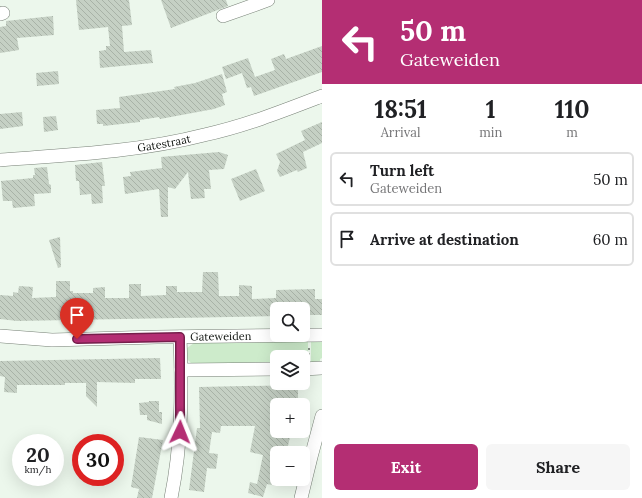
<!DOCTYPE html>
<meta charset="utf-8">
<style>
body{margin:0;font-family:Lora,serif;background:#f6f6f6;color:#202124;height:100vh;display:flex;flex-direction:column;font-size:15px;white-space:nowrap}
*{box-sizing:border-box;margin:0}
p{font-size:13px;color:#757577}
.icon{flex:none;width:22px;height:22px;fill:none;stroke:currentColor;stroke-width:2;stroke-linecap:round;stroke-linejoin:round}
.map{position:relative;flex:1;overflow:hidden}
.panel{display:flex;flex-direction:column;background:#fff;width:320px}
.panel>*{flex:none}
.hud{background:#b42e73;color:#fff;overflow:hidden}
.buttons{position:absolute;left:270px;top:302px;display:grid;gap:8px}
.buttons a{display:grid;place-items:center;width:40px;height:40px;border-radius:6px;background:#fff;box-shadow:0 4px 16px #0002;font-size:20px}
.speed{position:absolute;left:12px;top:434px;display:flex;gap:8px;font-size:20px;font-weight:700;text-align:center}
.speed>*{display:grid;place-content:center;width:52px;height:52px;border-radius:50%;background:#fff;box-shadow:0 4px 16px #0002;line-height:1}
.speed small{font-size:10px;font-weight:400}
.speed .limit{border:6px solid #d22;background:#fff;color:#111}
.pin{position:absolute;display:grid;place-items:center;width:34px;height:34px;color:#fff;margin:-41px -17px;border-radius:50% 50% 50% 0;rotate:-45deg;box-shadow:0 0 4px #0007}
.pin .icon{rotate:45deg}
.me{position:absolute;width:44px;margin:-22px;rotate:2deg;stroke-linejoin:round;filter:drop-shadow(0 0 3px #0008)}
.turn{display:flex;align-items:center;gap:14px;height:84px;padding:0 12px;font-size:18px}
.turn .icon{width:52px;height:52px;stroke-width:2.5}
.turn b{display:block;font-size:28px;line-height:34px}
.eta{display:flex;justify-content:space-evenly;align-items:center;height:68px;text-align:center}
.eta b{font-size:24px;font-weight:700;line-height:28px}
.primary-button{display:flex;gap:8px;margin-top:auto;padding:8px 12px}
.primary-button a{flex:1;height:46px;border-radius:6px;background:#b42e73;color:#fff;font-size:16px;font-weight:700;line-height:46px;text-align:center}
.primary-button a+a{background:#f6f6f6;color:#202124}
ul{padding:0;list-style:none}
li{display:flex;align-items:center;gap:12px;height:54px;margin:0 8px 6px;padding:0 4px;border:2px solid #e0e0e0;border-radius:6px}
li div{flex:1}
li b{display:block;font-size:15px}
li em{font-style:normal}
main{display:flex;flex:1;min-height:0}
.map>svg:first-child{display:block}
.grass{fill:#cdebcb}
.building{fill:url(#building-back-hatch)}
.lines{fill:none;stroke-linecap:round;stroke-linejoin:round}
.street-casing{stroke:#778076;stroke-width:14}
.path{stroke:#878f87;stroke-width:2;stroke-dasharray:2 3;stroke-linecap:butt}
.street{stroke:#fff;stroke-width:13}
.route-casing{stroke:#751e4b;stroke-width:10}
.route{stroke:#b42e73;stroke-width:7}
.labels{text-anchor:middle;stroke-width:4;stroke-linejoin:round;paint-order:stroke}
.street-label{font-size:11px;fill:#0f130f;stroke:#fff}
</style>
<main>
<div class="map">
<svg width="322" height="498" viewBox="0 0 322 498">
<defs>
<pattern id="building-back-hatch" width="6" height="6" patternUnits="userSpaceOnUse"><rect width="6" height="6" fill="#c5d0c4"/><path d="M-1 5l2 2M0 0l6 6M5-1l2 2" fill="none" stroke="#a8b2a7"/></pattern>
</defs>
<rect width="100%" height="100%" fill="#ecf7ec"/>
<g class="grass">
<polygon points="311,340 322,340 322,358 320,359 320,363 311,363"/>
<polygon points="308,341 308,363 303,367 303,357 277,357 277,364 192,364 187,359 187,348 194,343"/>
</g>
<g class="building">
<polygon points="76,0 129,0 132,25 122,26 124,52 151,50 153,63 100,68 99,51 106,50 106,46 110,46 108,27 79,30"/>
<polygon points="161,0 226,0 228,6 171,28"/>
<polygon points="53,16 54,35 17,38 19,50 0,53 0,27 6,26 6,21"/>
<polygon points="322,46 322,72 254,96 251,87 247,88 242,73 226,79 222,67 248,58 255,77 275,70 271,59 284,54 286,59"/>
<polygon points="58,71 59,84 37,86 36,73"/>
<polygon points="222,74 227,92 222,94 225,105 214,109 160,119 159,117 140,120 140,122 103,126 103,124 97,124 96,110 120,108 119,97 175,89 174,87 195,83"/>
<polygon points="22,112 23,126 0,129 0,114"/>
<polygon points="56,116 58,130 44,132 43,117"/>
<polygon points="322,122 322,143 303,152 307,168 298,172 297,170 280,177 277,171 280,162 276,154 305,140 301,131"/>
<polygon points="219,152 228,155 224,169 209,170 211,189 204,189 205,198 191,199 188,172 175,189 168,187 168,217 161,217 159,189 125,194 123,177 131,176 130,172 162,168 161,157"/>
<polygon points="102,162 105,186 102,186 103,203 92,204 91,194 80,195 79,181 76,181 75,165"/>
<polygon points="47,167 49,184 51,185 51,193 34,194 35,206 13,208 12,201 3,201 1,181 33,178 33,175 35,175 34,168"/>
<polygon points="256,169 265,191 240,201 231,179"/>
<polygon points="60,237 61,267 58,268 49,240"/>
<polygon points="203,272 218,272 219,296 239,296 239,285 252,286 252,299 276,298 276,290 315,289 315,299 322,299 322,315 303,315 303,309 277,309 277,316 17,321 0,319 0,295 13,296 13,292 18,293 19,286 33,287 32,298 56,297 56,281 70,281 70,291 73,291 73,293 93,293 93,288 105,287 105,298 129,298 129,284 141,284 141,296 166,295 166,286 177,286 177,292 202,292"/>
<polygon points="160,358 161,379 135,379 135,383 97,382 97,407 86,396 86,383 65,383 65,385 17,385 17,393 4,392 5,377 0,376 0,361"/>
<polygon points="298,385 298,399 277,400 277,434 290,437 287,450 277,447 277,486 267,484 263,497 248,493 250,482 257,484 263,455 250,452 255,426 221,426 220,433 212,432 209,453 218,454 216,469 207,468 204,492 189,490 197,428 200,428 199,387"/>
<polygon points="149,401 159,401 159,412 162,412 162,424 147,420 147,415 140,415 139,403 149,402"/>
<polygon points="139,437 163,440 152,498 137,498 139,489 131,487"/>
</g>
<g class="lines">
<g class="street-casing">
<g id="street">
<polyline points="0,14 3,13"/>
<polyline points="223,16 268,0"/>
<path id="s1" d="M0,160C68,155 138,152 204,135C245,126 283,111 322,96"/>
<path id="s2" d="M0,336L52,340L157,337L322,335"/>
<polyline points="303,369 322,368"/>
<polyline points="181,370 277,369"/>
<path d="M171,498C182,444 182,391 180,337"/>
<polyline points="301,498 311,457 322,416"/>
</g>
</g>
<polyline class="path" points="309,348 309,358"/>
<use href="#street" class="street"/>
</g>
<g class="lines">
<g class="route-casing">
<polyline id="route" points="77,339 180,337 180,432"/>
</g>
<use href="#route" class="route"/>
</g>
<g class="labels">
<g class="street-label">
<text dy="4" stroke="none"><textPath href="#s1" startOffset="165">Gatestraat</textPath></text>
<text dy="4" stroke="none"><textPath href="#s2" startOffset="221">Gateweiden</textPath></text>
</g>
</g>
</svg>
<div class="buttons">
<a><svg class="icon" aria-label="search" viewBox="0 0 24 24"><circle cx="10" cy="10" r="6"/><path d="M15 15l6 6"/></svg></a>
<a><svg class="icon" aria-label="layers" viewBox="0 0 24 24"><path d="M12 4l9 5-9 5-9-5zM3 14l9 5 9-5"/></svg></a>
<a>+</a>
<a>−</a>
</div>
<div class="speed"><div>20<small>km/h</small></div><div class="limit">30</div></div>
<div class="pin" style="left:77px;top:339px;background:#d93025"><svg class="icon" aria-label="arrive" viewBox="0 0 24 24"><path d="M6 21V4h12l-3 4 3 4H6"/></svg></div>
<svg class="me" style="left:180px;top:432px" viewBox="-20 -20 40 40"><path d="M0-17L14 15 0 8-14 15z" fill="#b42e73" stroke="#fff" stroke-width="4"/></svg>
</div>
<section class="panel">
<div class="hud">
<div class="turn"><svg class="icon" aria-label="left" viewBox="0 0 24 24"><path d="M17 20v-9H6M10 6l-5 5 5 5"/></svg><div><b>50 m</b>Gateweiden</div></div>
</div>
<div class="eta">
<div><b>18:51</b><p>Arrival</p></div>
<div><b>1</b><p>min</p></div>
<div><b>110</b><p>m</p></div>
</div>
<ul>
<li><svg class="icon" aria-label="left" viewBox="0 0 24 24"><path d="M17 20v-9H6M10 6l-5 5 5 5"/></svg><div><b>Turn left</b><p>Gateweiden</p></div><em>50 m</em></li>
<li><svg class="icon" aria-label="arrive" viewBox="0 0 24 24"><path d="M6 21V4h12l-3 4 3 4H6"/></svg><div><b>Arrive at destination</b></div><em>60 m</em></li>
</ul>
<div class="primary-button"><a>Exit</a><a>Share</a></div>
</section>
</main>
